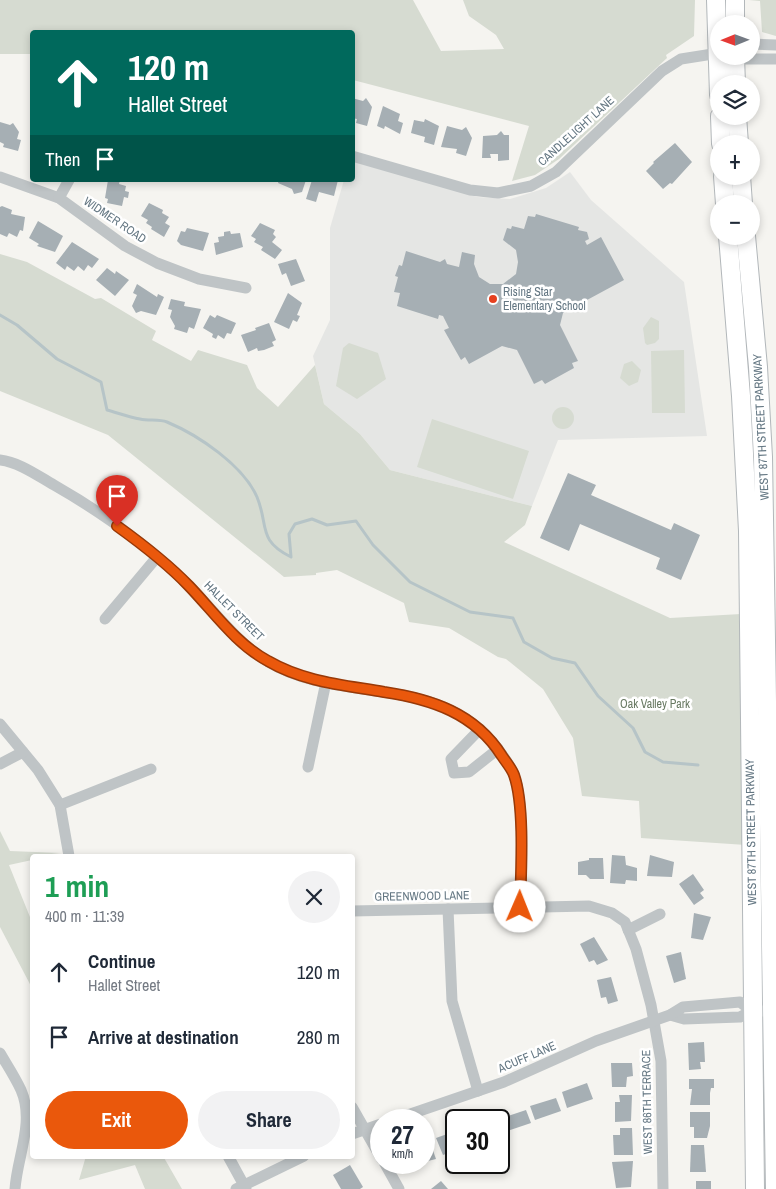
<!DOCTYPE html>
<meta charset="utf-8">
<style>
body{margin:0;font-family:"Archivo Narrow",sans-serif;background:#f2f2f3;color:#1f2937;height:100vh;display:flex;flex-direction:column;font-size:19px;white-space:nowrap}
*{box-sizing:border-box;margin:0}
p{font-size:16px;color:#747a83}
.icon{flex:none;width:28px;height:28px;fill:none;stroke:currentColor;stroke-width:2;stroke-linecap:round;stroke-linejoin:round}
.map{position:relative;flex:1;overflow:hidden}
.side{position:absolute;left:30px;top:854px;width:325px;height:305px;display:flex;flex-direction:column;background:#fff;border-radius:5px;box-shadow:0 2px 8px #0003}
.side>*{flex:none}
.top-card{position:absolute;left:30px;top:30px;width:325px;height:152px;border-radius:5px;box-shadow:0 2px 8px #0003;background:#00695c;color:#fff;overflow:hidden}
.needle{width:32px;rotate:269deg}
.tools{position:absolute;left:710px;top:15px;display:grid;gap:10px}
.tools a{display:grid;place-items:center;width:50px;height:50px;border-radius:50%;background:#fff;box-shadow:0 2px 8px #0003;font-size:25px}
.speed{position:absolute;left:370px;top:1109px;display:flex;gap:10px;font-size:25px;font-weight:700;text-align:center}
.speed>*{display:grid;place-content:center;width:65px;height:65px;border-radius:50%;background:#fff;box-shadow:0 2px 8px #0003;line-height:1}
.speed small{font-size:12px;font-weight:400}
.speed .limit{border:2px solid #111;border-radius:8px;background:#fff;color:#111}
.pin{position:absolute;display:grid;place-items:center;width:42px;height:42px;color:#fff;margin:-51px -21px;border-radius:50% 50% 50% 0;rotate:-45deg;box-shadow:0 0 5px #0007}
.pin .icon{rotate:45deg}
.me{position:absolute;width:55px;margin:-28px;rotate:1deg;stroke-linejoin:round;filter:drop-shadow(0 0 4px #0008)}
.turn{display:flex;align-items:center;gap:18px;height:105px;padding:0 15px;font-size:22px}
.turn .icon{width:65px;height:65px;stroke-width:2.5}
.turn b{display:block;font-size:35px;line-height:42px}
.then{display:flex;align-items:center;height:48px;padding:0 15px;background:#0003;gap:10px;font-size:19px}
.round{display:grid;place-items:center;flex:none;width:52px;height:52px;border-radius:26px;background:#f2f2f3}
.overview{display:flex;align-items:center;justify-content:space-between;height:85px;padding:0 15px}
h1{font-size:30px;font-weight:700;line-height:38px;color:#1e9e55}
.action{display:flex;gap:10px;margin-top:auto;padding:10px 15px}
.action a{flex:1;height:58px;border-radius:30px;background:#ea580c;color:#fff;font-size:20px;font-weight:700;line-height:58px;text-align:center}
.action a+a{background:#f2f2f3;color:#1f2937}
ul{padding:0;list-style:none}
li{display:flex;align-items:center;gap:15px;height:65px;padding:0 15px}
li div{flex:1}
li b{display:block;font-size:19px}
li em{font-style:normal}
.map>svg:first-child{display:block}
.built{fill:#e5e6e4}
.green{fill:#d6dbd1}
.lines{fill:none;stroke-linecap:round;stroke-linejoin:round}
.stream{stroke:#b6c4c7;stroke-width:3}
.building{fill:#a6afb4}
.primary-casing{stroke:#b2b7ba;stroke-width:20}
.street{stroke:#bfc4c6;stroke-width:11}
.primary{stroke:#fff;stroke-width:18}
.route-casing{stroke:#983908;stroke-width:12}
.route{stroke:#ea580c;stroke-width:9}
.poi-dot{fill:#e6401f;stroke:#fff;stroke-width:2}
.labels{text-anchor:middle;stroke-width:5;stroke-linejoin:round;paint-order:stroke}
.street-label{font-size:12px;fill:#637682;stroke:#fff}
.poi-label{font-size:12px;fill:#637682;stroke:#fff;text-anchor:start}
.park-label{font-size:12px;fill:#687962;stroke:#fff}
</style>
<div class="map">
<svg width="776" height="1189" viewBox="0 0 776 1189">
<rect width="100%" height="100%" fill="#f5f4f0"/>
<polygon class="built" points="353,160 477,197 510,199 520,196 546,188 570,172 591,200 684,282 707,436 558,440 532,506 390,470 360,434 324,404 313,356 330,320 330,228 344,180 352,180"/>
<g class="green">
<polygon points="0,0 413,0 441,51 504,49 496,35 469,16 463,0 695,0 694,36 666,55 667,58 559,159 535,175 512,181 529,126 353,80 352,32 32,32 32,54 0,54"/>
<polygon points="749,0 776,0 776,36 762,32 760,1"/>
<polygon points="0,254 27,262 95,299 101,298 156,331 152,340 191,361 198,350 247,365 257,388 278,407 315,365 324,404 360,434 390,470 532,506 525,525 504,542 670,618 741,614 746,845 641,838 639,801 582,796 573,738 543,689 506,659 498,657 449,628 409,622 404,603 337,570 316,573 316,575 284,577 108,435 0,391"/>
<polygon points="651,317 659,321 659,339 655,343 647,345 645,343 643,328"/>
<polygon points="349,343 378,353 386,379 357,399 336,386 343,348"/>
<polygon points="684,350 685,413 652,413 651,351"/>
<polygon points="632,361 641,370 638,382 629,386 620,378 624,364"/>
<circle cx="563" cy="418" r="11"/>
<polygon points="432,419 529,451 513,499 417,467"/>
<polygon points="0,831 10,851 61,853 32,856 32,860 9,865 32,922 32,988 0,927"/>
<polygon points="86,1156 163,1156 182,1189 145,1189 135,1165 79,1180"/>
</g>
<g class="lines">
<path class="stream" d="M0,315L17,325L57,359L101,382L107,410C118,413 129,417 140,419C149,421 159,419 167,422C198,435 243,465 257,497C269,526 257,540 291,557L289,534L295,524L312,519L327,525L356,521L373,545L410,582L470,612L513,618L524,642L552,658L575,663L598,696L633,728L645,752L663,762L698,765"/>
</g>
<g class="building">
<polygon points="352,98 363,101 366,98 372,107 367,126 356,123 357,119 352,118"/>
<polygon points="383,106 400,114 398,121 403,123 400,134 385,126 384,129 377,126"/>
<polygon points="425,119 439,126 434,145 424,142 425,137 411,133 414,120 424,122"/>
<polygon points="0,122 10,125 13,123 19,132 17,139 21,140 18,151 3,147 4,144 0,142"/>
<polygon points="447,126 462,130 466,127 472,138 466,156 456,153 457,149 441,147"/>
<polygon points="501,131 504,135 509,135 509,160 498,161 498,154 490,154 491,158 482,158 483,136 497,135"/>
<polygon points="675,143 692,162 672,184 670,183 663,189 646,171 654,163 653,162"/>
<polygon points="108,180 120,180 119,184 126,186 125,191 129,192 128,198 124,197 122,206 107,203 108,199 105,198"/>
<polygon points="279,180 306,180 302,192 294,194 292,189 278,183"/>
<polygon points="312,180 338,180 334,196 319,192 316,202 306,199"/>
<polygon points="149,203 163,210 162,213 169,217 165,223 170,226 164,237 151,229 152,227 146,223 148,220 141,216"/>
<polygon points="2,206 12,210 11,214 25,217 23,231 20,230 17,237 9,233 7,237 0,234 0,207"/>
<polygon points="536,214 579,227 578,230 587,232 589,239 585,241 587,245 601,237 624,280 563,313 560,325 578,361 572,363 574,368 545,384 542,380 534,384 517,350 502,346 469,364 465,357 461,360 444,330 449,328 443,316 439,315 438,319 397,306 400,293 394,292 398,277 395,276 399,265 402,266 406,251 440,262 445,259 447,264 459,267 462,252 475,255 474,264 479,277 490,284 503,284 516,274 518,262 516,250 503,240 507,228 511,229 512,226 524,229 528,216 535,217"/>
<polygon points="38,221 63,236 55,252 37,246 39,244 29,238"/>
<polygon points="260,223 275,230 273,234 276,237 272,242 282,250 275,259 261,250 263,247 254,242 256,239 251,236"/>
<polygon points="187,228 209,233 203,251 181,245 177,241 181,231 185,232"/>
<polygon points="230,231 231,234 240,233 243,247 216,255 214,243 219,242 218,237 224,236 224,232"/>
<polygon points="72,242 99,259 92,268 88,265 84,271 78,266 74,271 67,266 65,270 56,263"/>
<polygon points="296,259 305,281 291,286 286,273 282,275 278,264"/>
<polygon points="107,268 115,274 116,271 129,280 115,296 96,280"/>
<polygon points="137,284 157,297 158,294 164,297 156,315 141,311 136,313 132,306 137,295 133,293"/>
<polygon points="288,293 302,303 297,315 300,316 297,322 293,320 289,329 274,322"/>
<polygon points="171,299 185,302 184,306 201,309 194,329 189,327 187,333 174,329 175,326 170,317 172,310 168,309"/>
<polygon points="210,315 215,318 217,315 236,323 231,334 227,333 224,339 218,335 216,339 212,337 213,334 203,328"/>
<polygon points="269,323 276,340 272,342 274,346 264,350 258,351 257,348 248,352 241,335 256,330 255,328"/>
<polygon points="568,473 596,485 591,495 671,530 674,523 700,535 681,580 656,569 660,558 580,524 569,551 540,538"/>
<polygon points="612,855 625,856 626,865 637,868 637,881 626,880 625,884 610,883"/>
<polygon points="650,855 674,862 672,877 647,876"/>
<polygon points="589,858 603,858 604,879 590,879 586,875 578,875 578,862 589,860"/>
<polygon points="693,874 704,890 700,893 704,898 694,905 679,884"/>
<polygon points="694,913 711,917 703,940 691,938"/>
<polygon points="594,937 608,960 597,965 594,960 589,962 580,944"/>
<polygon points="681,952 686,979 674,983 666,956"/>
<polygon points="611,977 618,1001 608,1004 606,997 601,998 597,980"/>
<polygon points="704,1042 705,1062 700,1062 701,1069 689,1070 688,1043"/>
<polygon points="611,1063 632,1063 633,1076 627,1077 626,1087 612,1087"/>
<polygon points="689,1079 714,1079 714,1088 711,1088 710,1093 710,1105 690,1105 692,1089 689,1089"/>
<polygon points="587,1083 593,1099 567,1108 562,1092"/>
<polygon points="619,1095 632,1095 631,1121 615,1122 615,1102 620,1102"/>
<polygon points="556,1098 561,1111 535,1120 530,1106"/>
<polygon points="526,1110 531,1123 504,1132 499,1119"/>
<polygon points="690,1112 710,1112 710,1126 707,1138 694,1138 694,1127 690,1127"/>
<polygon points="620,1128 632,1128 633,1155 614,1155 613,1135 620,1135"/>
<polygon points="450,1133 451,1137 456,1135 456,1150 443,1155 436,1138"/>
<polygon points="430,1142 436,1159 424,1162 424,1144"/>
<polygon points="691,1145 704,1145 706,1172 690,1172"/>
<polygon points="633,1161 631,1187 616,1188 612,1162"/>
<polygon points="350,1165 363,1187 360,1189 341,1189 333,1175"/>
<polygon points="441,1181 448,1189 431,1189"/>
<rect x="696" y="1181" width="15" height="8"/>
</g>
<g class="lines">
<g class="primary-casing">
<g id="primary">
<polyline points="716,0 719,95"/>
<polyline points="735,0 735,24"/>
<polyline points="735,56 736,84"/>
<polyline points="720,116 721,144"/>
<polyline points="737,116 739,144"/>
<polyline points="723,176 725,204"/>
<polyline points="741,176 743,204"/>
<polyline points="728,236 741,396 748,531 755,1189"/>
<polyline points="746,236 758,367 763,457 775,1189"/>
</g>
</g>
<g class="street">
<polyline points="751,44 776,45"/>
<polyline points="742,56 745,59 776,59"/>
<polyline points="352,156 470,190 498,193 531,186 556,172 662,71 681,59 719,53"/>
<polyline points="0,177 59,198 125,246 157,263 199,279 246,288"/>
<polyline points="59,198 69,180"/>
<path d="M0,460C19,462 38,476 54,485C103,513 149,546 188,585C214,610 235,641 267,661C340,706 439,671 498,749C503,756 511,766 514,775C525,803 521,874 520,907"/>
<polyline points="105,619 157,557"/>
<polyline points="0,724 38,770 60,805 69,856"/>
<polyline points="480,729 451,759 454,773 469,772 498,749"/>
<polyline points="0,764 23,752"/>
<polyline points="308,767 326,682"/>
<polyline points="60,805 151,769"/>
<polyline points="448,909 452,1001 478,1091"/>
<polyline points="352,911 589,906 612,913 625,922 636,949 651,1005 661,1061 663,1189"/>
<polyline points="628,930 660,914"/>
<polyline points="670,1015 684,1019 740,1017 752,1011 772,1011"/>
<path d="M0,1053C7,1065 15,1077 21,1090C35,1122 17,1157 15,1189"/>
<polyline points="352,1107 381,1158"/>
<polyline points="393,1120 504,1082 596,1041 670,1015 683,1007 740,1002 752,1011"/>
<polyline points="352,1134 381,1124"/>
<polyline points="228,1156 246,1189"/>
<polyline points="384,1162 399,1189"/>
<polyline points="236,1189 304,1156"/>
</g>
<use href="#primary" class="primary"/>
</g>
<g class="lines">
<g class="route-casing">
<path id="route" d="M117,526C142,544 167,563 189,586C214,612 236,644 268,661C304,682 344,685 384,692C431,699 475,713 502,756C506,762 512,769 514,775C525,806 521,873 520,907"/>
</g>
<use href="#route" class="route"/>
</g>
<circle class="poi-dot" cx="493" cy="299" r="5"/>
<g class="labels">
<g class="street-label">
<text transform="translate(576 131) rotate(-42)" y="4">CANDLELIGHT LANE</text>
<text transform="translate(115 220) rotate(34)" y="4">WIDMER ROAD</text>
<text transform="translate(761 427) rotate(-93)" y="4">WEST 87TH STREET PARKWAY</text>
<text transform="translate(234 611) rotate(45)" y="4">HALLET STREET</text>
<text transform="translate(751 832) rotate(-91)" y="4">WEST 87TH STREET PARKWAY</text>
<text transform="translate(422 896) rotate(-1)" y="4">GREENWOOD LANE</text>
<text transform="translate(527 1057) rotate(-23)" y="4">ACUFF LANE</text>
<text transform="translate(647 1102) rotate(-91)" y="4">WEST 86TH TERRACE</text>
</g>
<g class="poi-label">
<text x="503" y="296">Rising Star<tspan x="503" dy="14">Elementary School</tspan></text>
</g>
<g class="park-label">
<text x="655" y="708">Oak Valley Park</text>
</g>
</g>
</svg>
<div class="tools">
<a><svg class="needle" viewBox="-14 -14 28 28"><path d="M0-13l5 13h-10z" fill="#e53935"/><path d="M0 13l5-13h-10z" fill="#747a83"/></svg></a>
<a><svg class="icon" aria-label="layers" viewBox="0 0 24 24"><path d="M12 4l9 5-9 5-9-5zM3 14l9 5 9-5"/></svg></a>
<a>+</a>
<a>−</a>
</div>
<div class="speed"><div>27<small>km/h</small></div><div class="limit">30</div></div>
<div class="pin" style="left:117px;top:526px;background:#d93025"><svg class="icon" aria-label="arrive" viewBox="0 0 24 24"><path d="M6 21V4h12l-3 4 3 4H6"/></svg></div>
<svg class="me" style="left:520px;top:907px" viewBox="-20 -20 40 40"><circle r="19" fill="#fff"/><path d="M0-13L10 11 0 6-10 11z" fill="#ea580c"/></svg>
<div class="top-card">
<div class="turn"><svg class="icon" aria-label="ahead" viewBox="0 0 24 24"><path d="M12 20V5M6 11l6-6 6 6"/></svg><div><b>120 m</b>Hallet Street</div></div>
<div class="then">Then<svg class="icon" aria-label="arrive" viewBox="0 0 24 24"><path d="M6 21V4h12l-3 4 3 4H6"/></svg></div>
</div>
<section class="side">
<div class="overview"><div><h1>1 min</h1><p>400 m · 11:39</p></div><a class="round"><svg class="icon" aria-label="close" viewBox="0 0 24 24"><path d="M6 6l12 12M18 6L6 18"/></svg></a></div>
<ul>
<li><svg class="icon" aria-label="ahead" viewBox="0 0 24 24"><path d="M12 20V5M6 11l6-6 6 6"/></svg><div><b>Continue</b><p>Hallet Street</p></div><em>120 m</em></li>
<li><svg class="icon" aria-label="arrive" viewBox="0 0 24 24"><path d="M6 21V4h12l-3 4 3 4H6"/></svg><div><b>Arrive at destination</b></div><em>280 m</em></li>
</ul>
<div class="action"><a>Exit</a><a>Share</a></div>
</section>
</div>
